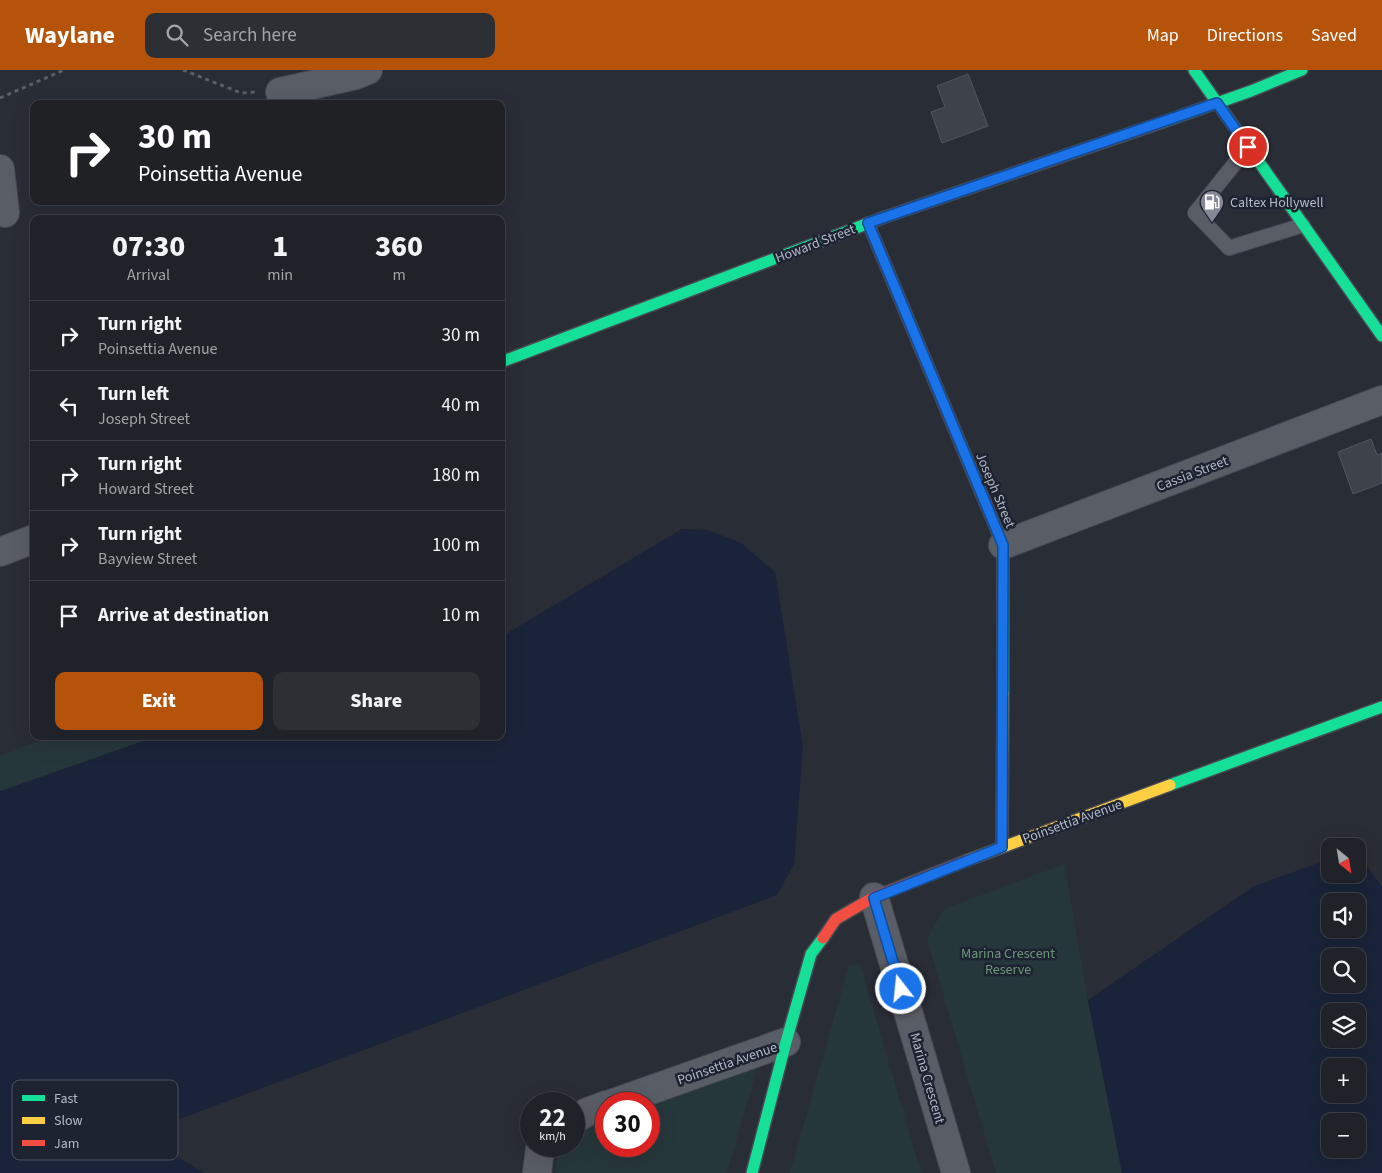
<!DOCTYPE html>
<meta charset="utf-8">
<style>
body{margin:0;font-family:"Source Sans 3",sans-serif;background:#2c2f34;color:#f1f3f6;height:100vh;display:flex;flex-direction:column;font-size:19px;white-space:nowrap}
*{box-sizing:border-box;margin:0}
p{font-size:16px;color:#a1a4a8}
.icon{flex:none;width:28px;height:28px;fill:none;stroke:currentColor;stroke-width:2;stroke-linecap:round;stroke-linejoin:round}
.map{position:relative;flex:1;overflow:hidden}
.drawer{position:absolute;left:30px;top:145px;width:475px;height:525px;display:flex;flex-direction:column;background:#1f2228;border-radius:10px;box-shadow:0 5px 20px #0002,0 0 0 1px #3c3f45}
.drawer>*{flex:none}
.guide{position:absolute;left:30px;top:30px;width:475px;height:105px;border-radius:10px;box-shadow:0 5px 20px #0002,0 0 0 1px #3c3f45;background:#202124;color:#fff;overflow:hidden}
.needle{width:32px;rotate:150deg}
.fabs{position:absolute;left:1321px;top:768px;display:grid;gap:10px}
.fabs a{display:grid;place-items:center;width:45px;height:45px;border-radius:10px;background:#1f2228;box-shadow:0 5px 20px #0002,0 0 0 1px #3c3f45;font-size:25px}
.speed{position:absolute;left:520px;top:1022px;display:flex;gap:10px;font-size:25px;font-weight:700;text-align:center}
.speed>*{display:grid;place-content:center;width:65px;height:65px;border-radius:50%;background:#1f2228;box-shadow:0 5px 20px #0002,0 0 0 1px #3c3f45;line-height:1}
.speed small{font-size:12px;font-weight:400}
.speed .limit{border:8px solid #d22;background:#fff;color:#111}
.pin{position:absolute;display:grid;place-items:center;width:42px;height:42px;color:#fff;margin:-21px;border:2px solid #fff;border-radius:50%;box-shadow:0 1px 5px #0007}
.me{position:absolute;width:55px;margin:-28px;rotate:344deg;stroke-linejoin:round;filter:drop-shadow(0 0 4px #0008)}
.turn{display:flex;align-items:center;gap:18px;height:105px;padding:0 25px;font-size:22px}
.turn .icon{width:65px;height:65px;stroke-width:2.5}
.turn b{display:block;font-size:35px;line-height:42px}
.eta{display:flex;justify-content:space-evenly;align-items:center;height:85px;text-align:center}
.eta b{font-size:30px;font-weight:800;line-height:35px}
.cta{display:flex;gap:10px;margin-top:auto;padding:10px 25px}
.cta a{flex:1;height:58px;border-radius:10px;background:#b45309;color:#fff;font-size:20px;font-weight:800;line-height:58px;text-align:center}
.cta a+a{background:#2c2f34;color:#f1f3f6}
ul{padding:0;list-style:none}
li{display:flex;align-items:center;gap:15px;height:70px;padding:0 25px;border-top:1px solid #3c3f45}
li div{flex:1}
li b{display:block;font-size:19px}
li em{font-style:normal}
header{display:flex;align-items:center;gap:30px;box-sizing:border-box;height:70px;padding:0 25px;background:#b45309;color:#fff}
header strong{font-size:24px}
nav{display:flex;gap:28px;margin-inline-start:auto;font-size:18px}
.search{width:350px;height:45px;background:#2c2f34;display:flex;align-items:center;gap:12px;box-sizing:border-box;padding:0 18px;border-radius:10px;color:#a1a4a8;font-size:19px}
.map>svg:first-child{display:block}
.green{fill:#26373b}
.water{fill:#1a2339;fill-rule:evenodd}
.building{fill:#3e424a;stroke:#51555e}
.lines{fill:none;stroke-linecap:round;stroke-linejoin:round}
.lane-casing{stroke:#474a53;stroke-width:16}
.street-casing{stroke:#474a53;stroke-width:30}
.fast-casing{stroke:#474a53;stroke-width:14}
.slow-casing{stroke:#474a53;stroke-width:14}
.jam-casing{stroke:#474a53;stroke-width:14}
.path{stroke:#5b6066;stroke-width:3;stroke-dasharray:4 4;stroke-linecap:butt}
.lane{stroke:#595d65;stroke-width:14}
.street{stroke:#595d65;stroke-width:28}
.fast{stroke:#16e098;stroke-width:11}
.slow{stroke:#ffcf43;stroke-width:11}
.jam{stroke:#f24e42;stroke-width:11}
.route-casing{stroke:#114b97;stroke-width:12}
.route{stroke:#1a73e8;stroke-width:9}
.labels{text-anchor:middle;stroke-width:5;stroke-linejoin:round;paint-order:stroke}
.poi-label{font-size:14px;fill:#b3b9c7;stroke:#1d2331;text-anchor:start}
.street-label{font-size:14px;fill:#b3b9c7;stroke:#1d2331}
.park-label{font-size:14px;fill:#6b9779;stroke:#1d2331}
.key{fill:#1d2331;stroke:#4a505e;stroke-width:1}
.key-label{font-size:14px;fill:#b3b9c7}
</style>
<header>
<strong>Waylane</strong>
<div class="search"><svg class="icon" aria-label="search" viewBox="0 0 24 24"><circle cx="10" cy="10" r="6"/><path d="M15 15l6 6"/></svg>Search here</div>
<nav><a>Map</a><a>Directions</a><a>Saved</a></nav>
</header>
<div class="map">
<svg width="1382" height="1103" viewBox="0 0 1382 1103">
<rect width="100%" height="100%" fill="#292d36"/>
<g class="green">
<polygon points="53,666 158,666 0,721 0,686"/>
<polygon points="1064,794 1088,930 1122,1103 996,1103 927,869 944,839"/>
<polygon points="860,894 921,1103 790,1103 849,895"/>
<polygon points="757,998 727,1103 554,1103 558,1086 565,1076 574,1076 574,1067 592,1055 606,1050 606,1076 649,1076 649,1035"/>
</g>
<g class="water">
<polygon points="682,459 708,460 741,473 775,502 803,676 794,794 777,825 139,1064 204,1103 0,1103 0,720 1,721 158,666 501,666 501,567"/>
<path d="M1358,783L1382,817V1103H1122L1088,930L1254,816L1330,789V804H1358ZM1330,831H1358V859H1330ZM1330,886H1358V914H1330ZM1330,941H1358V969H1330ZM1330,996H1358V1024H1330ZM1330,1051H1358V1079H1330Z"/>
</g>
<g class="building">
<polygon points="968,4 988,56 942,73 931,42 945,37 937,16"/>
<polygon points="1371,369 1377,385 1382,383 1382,413 1353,424 1338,382"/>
</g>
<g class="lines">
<g class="lane-casing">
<polyline id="lane" points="1248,77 1195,143 1229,178 1303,155"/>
</g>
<g class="street-casing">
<g id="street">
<polyline points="280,22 356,5 368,0"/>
<polyline points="0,99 5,143"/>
<polyline points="1003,475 1382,330"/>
<polyline points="0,482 34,469"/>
<polyline points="874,827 956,1103"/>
<polyline points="611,1034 786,972"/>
<polyline points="574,1050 585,1043 606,1035"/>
<polyline points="537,1103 540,1079 542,1076"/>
</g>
</g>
<g class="fast-casing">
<g id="fast">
<polyline points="1194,0 1382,266"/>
<polyline points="1163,52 1251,21 1302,0"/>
<polyline points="501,292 885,147"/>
<polyline points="961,375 1003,475 1003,623"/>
<polyline points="1170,715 1382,637"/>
<polyline points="752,1103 786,972 811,884 823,868"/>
</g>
</g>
<g class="slow-casing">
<g id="slow">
<polyline points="1002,777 1003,623"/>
<polyline points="968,790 1170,715"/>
</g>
</g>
<g class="jam-casing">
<g id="jam">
<polyline points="885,147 1163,52"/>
<polyline points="868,153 961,375"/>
<polyline points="823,868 836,849 874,827 968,790"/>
</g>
</g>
<g class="path">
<polyline points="183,0 241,23 256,22"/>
<polyline points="0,28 64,0"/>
</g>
<use href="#lane" class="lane"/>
<use href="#street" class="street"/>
<use href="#fast" class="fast"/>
<use href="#slow" class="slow"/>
<use href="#jam" class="jam"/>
</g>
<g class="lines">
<g class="route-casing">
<polyline id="route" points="901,919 874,828 1002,777 1003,475 868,153 1217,33 1248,77"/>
</g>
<use href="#route" class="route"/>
</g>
<defs>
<g id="fuel-pin" transform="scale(1.25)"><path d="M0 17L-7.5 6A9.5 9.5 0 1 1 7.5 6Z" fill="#838894" stroke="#1d2331"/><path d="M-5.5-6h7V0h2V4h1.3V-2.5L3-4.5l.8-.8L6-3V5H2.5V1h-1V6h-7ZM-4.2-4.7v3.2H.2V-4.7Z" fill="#fff"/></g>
</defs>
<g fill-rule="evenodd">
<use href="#fuel-pin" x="1212" y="132"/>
</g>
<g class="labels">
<g class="poi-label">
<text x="1230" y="137">Caltex Hollywell</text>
</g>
<g class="street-label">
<text transform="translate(815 173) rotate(-21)" y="5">Howard Street</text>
<text transform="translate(1192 403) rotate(-21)" y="5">Cassia Street</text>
<text transform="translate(996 420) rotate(67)" y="5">Joseph Street</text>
<text transform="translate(1072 751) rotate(-20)" y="5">Poinsettia Avenue</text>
<text transform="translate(727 993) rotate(-19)" y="5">Poinsettia Avenue</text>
<text transform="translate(928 1008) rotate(74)" y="5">Marina Crescent</text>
</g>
<g class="park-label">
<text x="1008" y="888">Marina Crescent<tspan x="1008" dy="16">Reserve</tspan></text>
</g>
</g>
<rect x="12" y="1010" width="166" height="80" rx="8" class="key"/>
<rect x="22" y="1025" width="23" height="6" fill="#16e098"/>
<rect x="22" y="1047" width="23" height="7" fill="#ffcf43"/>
<rect x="22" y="1070" width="23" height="6" fill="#f24e42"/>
<g class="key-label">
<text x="54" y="1033">Fast</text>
<text x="54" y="1055">Slow</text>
<text x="54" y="1078">Jam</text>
</g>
</svg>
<div class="fabs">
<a><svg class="needle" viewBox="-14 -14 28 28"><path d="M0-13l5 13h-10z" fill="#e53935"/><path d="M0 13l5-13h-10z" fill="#a1a4a8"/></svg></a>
<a><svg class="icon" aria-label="sound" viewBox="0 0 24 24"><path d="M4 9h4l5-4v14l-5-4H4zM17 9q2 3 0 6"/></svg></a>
<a><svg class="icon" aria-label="search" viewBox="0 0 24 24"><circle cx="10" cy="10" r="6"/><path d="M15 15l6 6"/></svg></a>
<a><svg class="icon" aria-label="layers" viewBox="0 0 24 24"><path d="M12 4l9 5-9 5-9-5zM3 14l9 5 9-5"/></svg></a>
<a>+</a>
<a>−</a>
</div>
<div class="speed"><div>22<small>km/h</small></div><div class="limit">30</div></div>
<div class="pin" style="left:1248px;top:77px;background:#d93025"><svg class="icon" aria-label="arrive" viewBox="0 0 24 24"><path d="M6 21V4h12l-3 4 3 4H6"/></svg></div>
<svg class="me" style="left:901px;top:919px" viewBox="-20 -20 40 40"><circle r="17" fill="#1a73e8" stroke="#fff" stroke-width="3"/><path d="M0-11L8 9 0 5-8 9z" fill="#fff"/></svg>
<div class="guide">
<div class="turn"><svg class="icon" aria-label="right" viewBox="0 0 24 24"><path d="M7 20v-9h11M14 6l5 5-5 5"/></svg><div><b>30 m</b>Poinsettia Avenue</div></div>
</div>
<section class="drawer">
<div class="eta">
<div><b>07:30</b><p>Arrival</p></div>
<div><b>1</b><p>min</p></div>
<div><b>360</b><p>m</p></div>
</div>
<ul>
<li><svg class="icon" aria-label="right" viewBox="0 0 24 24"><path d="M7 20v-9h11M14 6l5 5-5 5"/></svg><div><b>Turn right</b><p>Poinsettia Avenue</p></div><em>30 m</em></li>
<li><svg class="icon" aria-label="left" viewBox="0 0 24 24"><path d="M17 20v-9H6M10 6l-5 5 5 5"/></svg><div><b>Turn left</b><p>Joseph Street</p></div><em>40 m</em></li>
<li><svg class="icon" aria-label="right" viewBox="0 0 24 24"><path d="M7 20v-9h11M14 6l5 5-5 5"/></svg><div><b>Turn right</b><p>Howard Street</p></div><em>180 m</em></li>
<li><svg class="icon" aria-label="right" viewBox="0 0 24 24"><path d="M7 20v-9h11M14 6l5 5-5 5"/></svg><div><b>Turn right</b><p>Bayview Street</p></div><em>100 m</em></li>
<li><svg class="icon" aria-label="arrive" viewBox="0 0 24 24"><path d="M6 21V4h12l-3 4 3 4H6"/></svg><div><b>Arrive at destination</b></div><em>10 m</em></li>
</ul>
<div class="cta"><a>Exit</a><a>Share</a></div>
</section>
</div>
